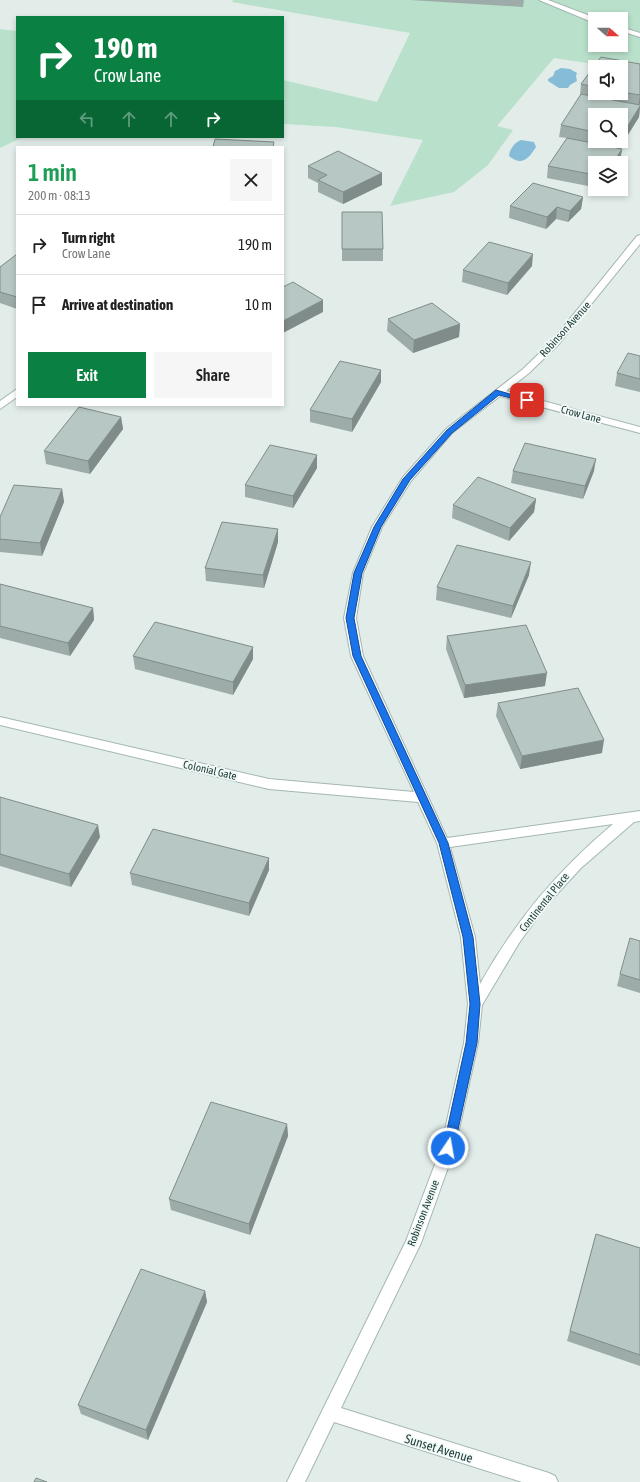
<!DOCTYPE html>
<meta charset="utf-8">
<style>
body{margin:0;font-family:"Asap Condensed",sans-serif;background:#f6f6f6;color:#222;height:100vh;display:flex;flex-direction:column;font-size:15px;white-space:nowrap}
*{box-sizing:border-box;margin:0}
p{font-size:13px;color:#767676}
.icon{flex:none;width:22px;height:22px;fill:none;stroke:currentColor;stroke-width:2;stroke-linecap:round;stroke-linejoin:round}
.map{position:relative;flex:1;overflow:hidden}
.details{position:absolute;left:16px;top:146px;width:268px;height:260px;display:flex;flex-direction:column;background:#fff;border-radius:0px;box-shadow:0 2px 6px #0003}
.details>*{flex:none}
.guide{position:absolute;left:16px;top:16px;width:268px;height:122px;border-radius:0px;box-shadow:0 2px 6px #0003;background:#0b8043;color:#fff;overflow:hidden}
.needle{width:26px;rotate:110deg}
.buttons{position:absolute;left:588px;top:12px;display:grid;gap:8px}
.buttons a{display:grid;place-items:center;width:40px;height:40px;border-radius:0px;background:#fff;box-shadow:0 2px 6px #0003;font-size:20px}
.pin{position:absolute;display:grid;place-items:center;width:34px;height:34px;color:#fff;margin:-17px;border-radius:8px;box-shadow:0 2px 6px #0006}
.me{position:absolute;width:44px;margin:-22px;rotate:12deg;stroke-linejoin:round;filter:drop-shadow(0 0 3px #0008)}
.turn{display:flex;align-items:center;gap:14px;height:84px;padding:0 12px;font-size:18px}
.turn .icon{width:52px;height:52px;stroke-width:2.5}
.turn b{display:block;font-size:28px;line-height:34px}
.lanes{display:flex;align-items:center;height:38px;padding:0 12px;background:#0003;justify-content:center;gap:20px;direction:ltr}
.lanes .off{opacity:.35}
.round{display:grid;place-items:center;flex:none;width:42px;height:42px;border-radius:0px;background:#f6f6f6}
.headline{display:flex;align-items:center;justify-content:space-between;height:68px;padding:0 12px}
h1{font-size:24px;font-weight:600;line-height:30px;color:#1e9e55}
.button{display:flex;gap:8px;margin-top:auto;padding:8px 12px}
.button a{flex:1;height:46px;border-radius:0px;background:#0b8043;color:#fff;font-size:16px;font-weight:600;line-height:46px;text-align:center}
.button a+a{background:#f6f6f6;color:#222}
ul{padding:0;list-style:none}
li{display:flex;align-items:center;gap:12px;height:60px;padding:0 12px;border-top:1px solid #e0e0e0}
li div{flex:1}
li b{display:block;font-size:15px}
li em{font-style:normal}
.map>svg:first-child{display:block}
.green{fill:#b9e0ca;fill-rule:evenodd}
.water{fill:#86bcd7}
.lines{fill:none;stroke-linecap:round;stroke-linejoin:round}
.service-casing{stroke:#a4b6b3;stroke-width:2}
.minor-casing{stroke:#a4b6b3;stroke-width:2}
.service{fill:#fff;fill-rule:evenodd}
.minor{fill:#fff;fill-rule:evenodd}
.wall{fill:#9daca9;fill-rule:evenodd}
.shaded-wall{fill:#808c89}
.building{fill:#b7c8c4;stroke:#808c89}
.route{fill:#1a73e8;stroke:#114b97}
.labels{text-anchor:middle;stroke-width:3.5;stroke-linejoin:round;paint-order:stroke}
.street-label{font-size:11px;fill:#20403d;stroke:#f3f9f7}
.near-street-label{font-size:13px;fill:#20403d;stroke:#f3f9f7}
</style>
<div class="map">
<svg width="640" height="1482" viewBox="0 0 640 1482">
<rect width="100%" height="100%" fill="#e2edea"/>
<g class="green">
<path d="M233,0H640V71L554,58L497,126L513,130L488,165L454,192L390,206L423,140L336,127L283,124V80L377,102L410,33L232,2ZM595,19H621V45H595Z"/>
<polygon points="0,29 17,31 17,137 23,137 0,148"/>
</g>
<g class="water">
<polygon points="561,68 570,69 577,73 576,76 577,81 570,85 568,88 559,88 548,81 548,79 553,76 555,71"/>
<path d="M521,140L534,142L536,147C529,158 522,167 509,156C509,150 515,142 521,140Z"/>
</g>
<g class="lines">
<g class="service-casing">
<g id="service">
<polygon points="539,0 548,0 598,19 595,19 595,22 592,22"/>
<polygon points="621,27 640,33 640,37 621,31"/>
</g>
</g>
<g class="minor-casing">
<g id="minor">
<path d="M640,235V244L558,345L529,373L506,391L640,427V433L500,396L452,433L411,481L382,527L363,573L356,618L363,656L447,838L640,811V821L634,822L581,868L545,907L519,943L482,1005L478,1043L455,1148L421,1243L341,1408L549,1473L555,1476L558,1482H522L334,1422L305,1482H287L406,1241L441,1148L464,1043L468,1004L461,937L437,843L418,802L269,789L0,725V717L269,779L414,792L351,656L344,618L353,573L372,527L403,477L446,429L523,369L552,341L637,236ZM613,824C557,871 516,920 480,984L475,937L450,847Z"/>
<polygon points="17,389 17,397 0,409 0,401"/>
</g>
</g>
<use href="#service" class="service"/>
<use href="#minor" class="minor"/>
</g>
<g class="wall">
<polygon points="410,0 524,0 523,7"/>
<path d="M601,57L640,64V103L639,105H640V109L639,117L619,149H622L620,161L619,163H595V176L588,186L547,178L548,166L567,138L559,137L561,125L581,96L580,95L581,84ZM595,67H621V93H595ZM595,115H621V141H595Z"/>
<polygon points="308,166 382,173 382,185 343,204 318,192 318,183 308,178"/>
<polygon points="583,197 581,209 568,222 556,219 546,229 509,218 510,206"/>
<polygon points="342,212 383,249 383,261 342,261"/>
<polygon points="17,254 17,309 0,303 0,267"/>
<polygon points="532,266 507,295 462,282 463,270"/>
<polygon points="388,319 460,324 459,337 413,353 387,331"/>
<polygon points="640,356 640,392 615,386 617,373"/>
<polygon points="381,370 381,382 352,432 310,422 310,410"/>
<polygon points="121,417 123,429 90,474 46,464 44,451"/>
<polygon points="317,455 317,468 293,508 245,497 245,485"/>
<polygon points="513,471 594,471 583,499 511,483"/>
<polygon points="62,489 64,502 42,556 0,552 0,517"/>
<polygon points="536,499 534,512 509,541 452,518 453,505"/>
<polygon points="278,542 264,588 206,581 205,568"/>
<polygon points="529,575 511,618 436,600 437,587"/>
<polygon points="0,584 93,608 94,620 70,656 0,638"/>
<polygon points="447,636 545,686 464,698 446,649"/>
<polygon points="133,656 253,659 233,695 135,669"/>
<polygon points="498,703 602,753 520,769 496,716"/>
<polygon points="0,797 100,837 71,887 0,866"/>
<polygon points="269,858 269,870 249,916 132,885 130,873"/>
<polygon points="640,941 640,993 617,986 620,974"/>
<polygon points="287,1124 288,1136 250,1235 171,1210 169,1199"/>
<polygon points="596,1234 640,1248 640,1366 567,1341"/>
<polygon points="205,1291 207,1302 148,1440 81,1414 78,1405"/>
</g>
<g class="shaded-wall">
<polygon points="640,95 640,103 638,107"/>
<polygon points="640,106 639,117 619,149 621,137"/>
<polygon points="622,149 620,161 619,163 613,163"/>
<polygon points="595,166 595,176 588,186 590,174"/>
<polygon points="382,173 382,185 343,204 343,192"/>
<polygon points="583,197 581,209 568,222 570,211"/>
<polygon points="557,207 556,219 546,229 547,217"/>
<polygon points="533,254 532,266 507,295 508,283"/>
<polygon points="323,300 323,312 283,333 283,321"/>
<polygon points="460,324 459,337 413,353 414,340"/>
<polygon points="381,370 381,382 352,432 352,419"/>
<polygon points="121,417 123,429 90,474 88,461"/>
<polygon points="317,455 317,468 293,508 293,496"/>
<polygon points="596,459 594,471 583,499 585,486"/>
<polygon points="62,489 64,502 42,556 40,543"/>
<polygon points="536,499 534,512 509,541 510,528"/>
<polygon points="278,529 278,542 264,588 263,575"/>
<polygon points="531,562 529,575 511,618 513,606"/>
<polygon points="93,608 94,620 70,656 68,643"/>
<polygon points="253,647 253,659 233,695 233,682"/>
<polygon points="547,673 545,686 464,698 465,685"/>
<polygon points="604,740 602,753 520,769 522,756"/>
<polygon points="98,825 100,837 71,887 69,874"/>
<polygon points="269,858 269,870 249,916 249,903"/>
<polygon points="287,1124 288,1136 250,1235 249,1224"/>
<polygon points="205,1291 207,1302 148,1440 146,1430"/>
</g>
<g class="building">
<polygon points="601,57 640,64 640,95 621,92 621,67 595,67 595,87 581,84"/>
<polygon points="581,94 640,105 640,106 621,137 621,115 595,115 595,132 561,125"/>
<polygon points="567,138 622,149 613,163 595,163 595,166 590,174 548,166"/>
<polygon points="215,139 274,142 273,147 213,147"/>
<polygon points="338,151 382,173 343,192 318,180 327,175 308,166"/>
<polygon points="533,183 583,197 570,211 557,207 547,217 510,206"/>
<polygon points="342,212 382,212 383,249 342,249"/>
<polygon points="489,242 533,254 508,283 463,270"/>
<polygon points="17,254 17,297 0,292 0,267"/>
<polygon points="293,282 323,300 283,321 283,287"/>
<polygon points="432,303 460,324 414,340 388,319"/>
<polygon points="628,353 640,356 640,379 617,373"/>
<polygon points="340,361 381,370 352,419 310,410"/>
<polygon points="79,407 121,417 88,461 44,451"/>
<polygon points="525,443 596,459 585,486 513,471"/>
<polygon points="270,445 317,455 293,496 245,485"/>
<polygon points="478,477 536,499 510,528 453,505"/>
<polygon points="14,485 62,489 40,543 0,539 0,517"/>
<polygon points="222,522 278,529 263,575 205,568"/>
<polygon points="457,545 531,562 513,606 437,587"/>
<polygon points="0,584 93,608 68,643 0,626"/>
<polygon points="155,622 253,647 233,682 133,656"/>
<polygon points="526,625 547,673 465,685 447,636"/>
<polygon points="578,688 604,740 522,756 498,703"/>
<polygon points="0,797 98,825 69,874 0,854"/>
<polygon points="153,829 269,858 249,903 130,873"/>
<polygon points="630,938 640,941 640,980 620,974"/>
<polygon points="211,1102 287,1124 249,1224 169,1199"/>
<polygon points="596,1234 640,1248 640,1355 570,1331"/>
<polygon points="141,1269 205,1291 146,1430 78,1405"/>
<polygon points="36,1478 47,1482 34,1482"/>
</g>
<polygon class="route" points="496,390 530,400 527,402 499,395 452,433 410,480 381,527 362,573 354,618 361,656 448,843 473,937 480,1004 477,1043 454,1148 452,1151 448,1153 444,1151 443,1148 466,1043 470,1004 463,937 439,843 353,656 346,618 354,573 374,527 403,479 447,430"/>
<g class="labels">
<g class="street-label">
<text transform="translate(565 329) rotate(-48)" y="4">Robinson Avenue</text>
<text transform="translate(581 414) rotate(15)" y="4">Crow Lane</text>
<text transform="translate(210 770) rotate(13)" y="4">Colonial Gate</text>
<text transform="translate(544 902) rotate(-51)" y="4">Continental Place</text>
<text transform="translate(423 1213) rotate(-69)" y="4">Robinson Avenue</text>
</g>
<g class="near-street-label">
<text transform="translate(439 1448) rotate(17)" y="5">Sunset Avenue</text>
</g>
</g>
</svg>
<div class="buttons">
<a><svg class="needle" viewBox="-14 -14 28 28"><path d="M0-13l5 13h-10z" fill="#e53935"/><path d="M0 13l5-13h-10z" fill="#767676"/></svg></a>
<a><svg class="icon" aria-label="sound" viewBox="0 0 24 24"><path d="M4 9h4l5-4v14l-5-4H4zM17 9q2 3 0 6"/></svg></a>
<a><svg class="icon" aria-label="search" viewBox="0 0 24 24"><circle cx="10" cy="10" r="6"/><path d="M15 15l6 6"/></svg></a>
<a><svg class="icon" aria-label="layers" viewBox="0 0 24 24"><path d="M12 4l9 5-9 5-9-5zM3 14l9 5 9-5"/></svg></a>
</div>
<div class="pin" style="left:527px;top:400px;background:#d93025"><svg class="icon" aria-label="arrive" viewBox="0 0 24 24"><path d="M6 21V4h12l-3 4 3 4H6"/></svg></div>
<svg class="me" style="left:448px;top:1148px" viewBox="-20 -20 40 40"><circle r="17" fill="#1a73e8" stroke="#fff" stroke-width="3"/><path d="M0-11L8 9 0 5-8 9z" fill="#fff"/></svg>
<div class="guide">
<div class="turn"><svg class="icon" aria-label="right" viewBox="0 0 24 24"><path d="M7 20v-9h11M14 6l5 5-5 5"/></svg><div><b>190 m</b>Crow Lane</div></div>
<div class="lanes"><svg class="icon off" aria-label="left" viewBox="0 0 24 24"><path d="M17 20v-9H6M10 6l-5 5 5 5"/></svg><svg class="icon off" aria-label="ahead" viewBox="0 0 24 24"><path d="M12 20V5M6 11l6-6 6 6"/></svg><svg class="icon off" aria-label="ahead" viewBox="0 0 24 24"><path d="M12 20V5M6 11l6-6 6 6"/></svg><svg class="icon" aria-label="right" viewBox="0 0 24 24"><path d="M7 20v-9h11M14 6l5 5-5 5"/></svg></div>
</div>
<section class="details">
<div class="headline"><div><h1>1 min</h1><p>200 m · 08:13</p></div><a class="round"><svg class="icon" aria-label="close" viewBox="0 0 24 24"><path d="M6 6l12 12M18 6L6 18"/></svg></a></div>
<ul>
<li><svg class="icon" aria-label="right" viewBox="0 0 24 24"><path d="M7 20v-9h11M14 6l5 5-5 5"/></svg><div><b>Turn right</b><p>Crow Lane</p></div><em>190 m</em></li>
<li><svg class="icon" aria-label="arrive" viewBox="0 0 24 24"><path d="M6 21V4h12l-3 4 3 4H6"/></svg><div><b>Arrive at destination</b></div><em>10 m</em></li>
</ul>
<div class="button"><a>Exit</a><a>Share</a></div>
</section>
</div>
